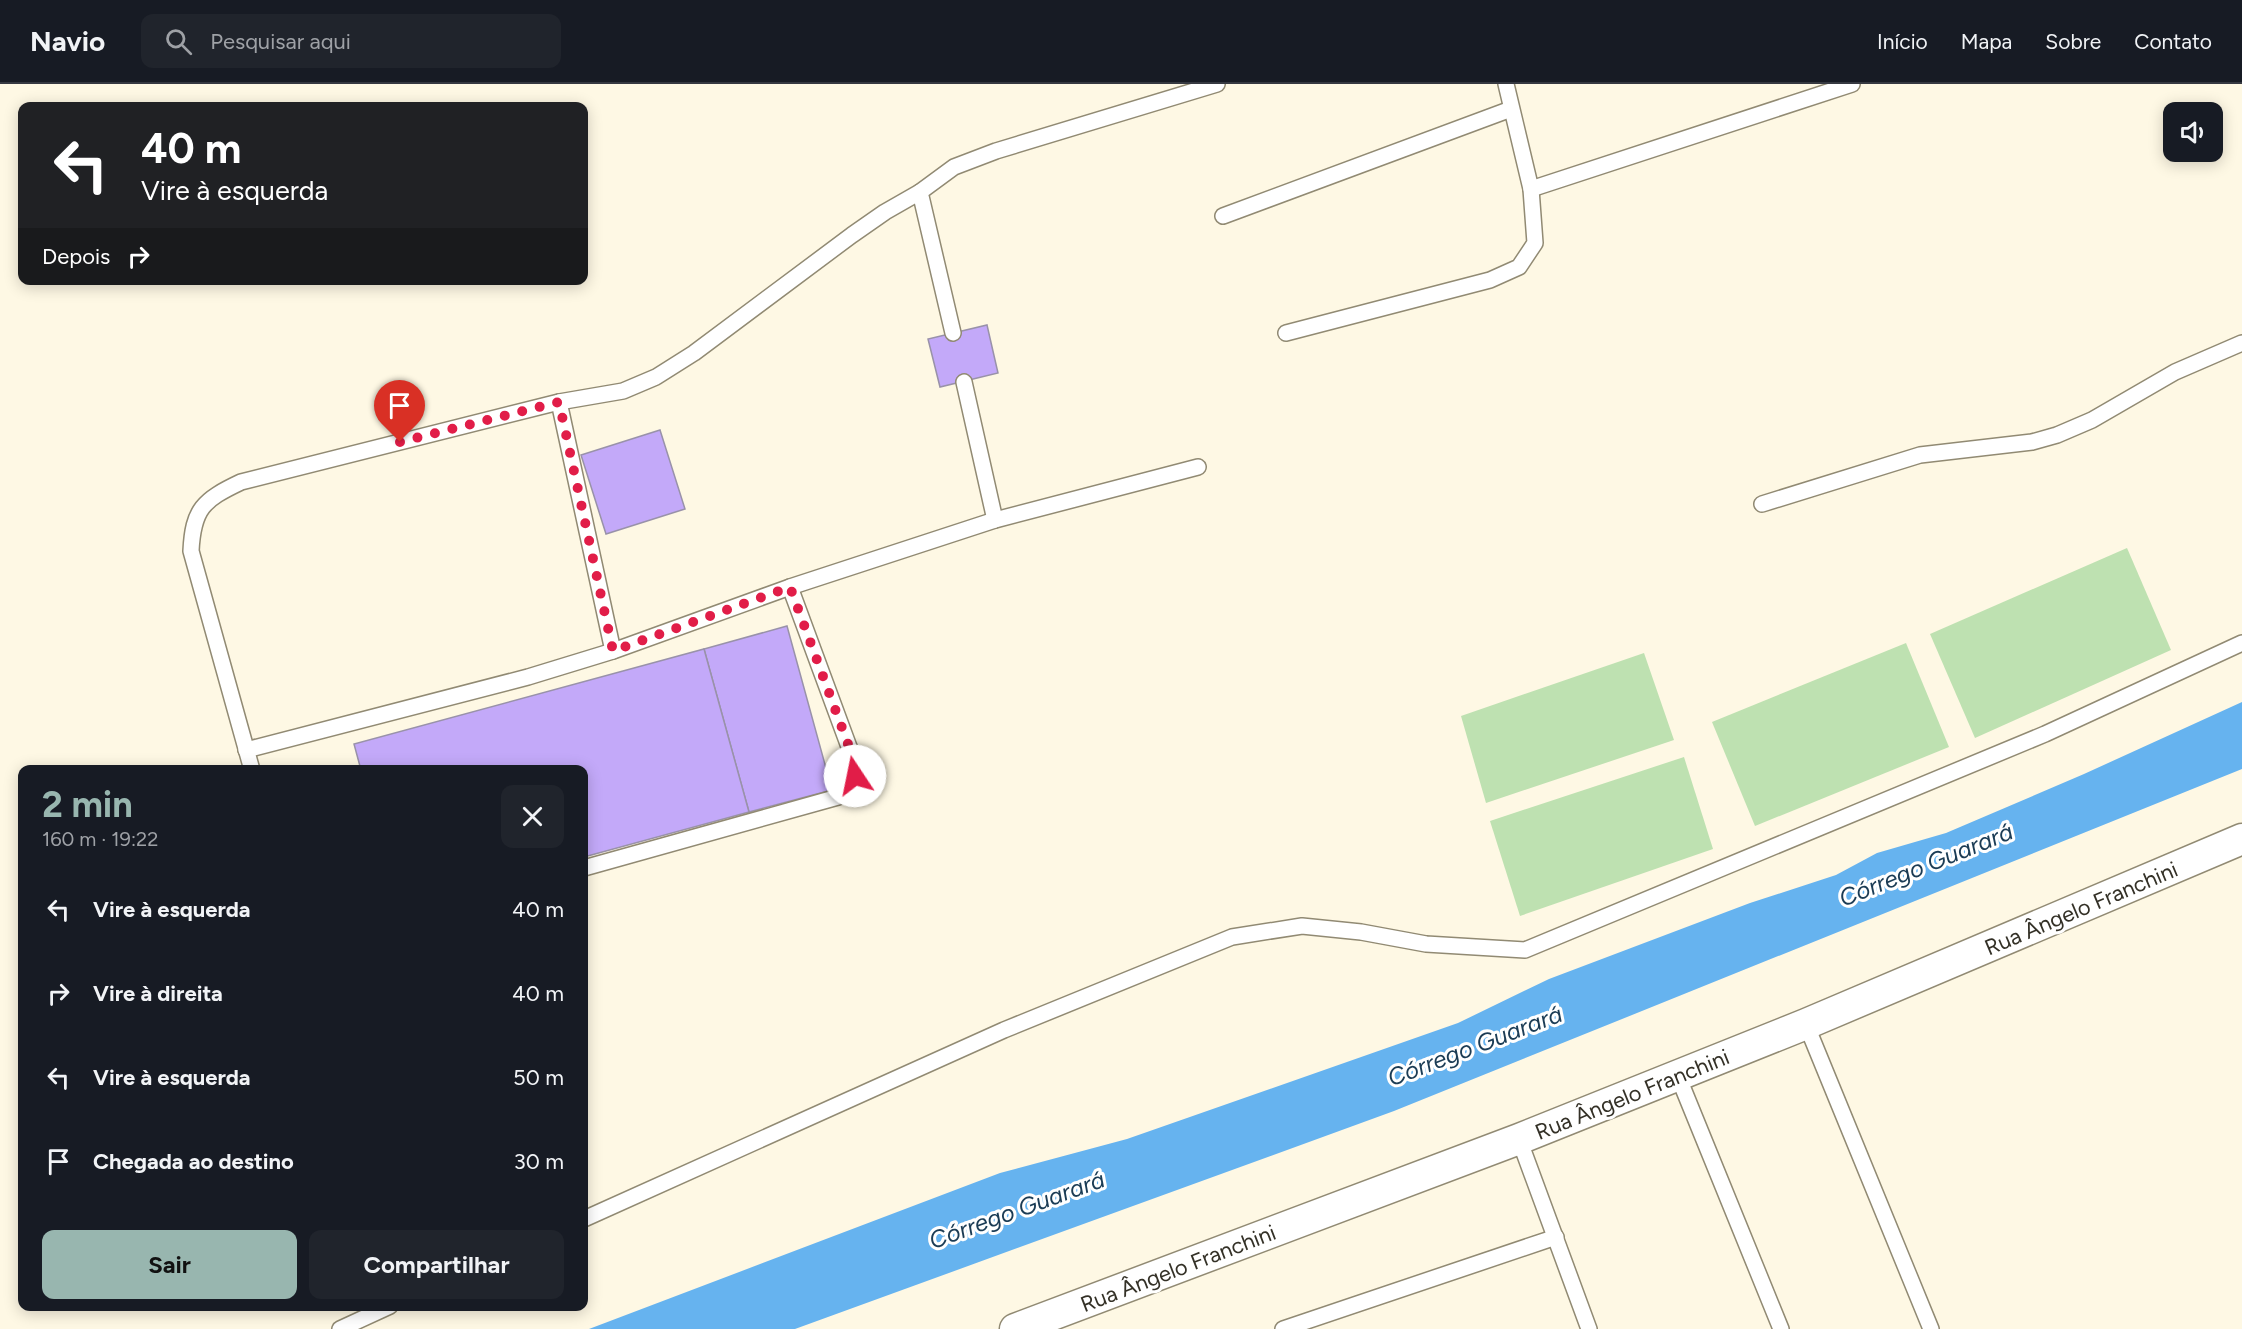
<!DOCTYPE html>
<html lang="pt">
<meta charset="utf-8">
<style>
body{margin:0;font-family:Figtree,sans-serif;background:#20242c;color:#f1f3f6;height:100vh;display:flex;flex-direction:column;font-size:22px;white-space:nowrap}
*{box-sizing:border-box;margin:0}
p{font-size:20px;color:#9ea1a6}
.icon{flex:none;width:33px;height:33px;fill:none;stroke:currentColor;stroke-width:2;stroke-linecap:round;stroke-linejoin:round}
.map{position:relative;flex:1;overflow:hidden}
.panel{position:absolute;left:18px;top:681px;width:570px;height:546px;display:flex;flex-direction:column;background:#171b24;border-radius:12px;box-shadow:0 3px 15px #0003}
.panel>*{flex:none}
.hud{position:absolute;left:18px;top:18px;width:570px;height:183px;border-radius:12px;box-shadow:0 3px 15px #0003;background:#202124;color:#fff;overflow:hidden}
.controls{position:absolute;left:2163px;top:18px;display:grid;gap:12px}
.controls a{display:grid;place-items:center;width:60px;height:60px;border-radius:12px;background:#171b24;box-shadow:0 3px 15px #0003;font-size:30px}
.pin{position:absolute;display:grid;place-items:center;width:51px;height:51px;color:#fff;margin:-62px -26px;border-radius:50% 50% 50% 0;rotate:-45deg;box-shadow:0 0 6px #0007}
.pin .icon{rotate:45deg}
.me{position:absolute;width:66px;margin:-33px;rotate:349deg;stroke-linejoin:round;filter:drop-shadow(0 0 4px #0008)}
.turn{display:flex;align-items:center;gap:21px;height:126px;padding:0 24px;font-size:27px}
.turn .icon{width:78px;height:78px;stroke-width:2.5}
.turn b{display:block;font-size:42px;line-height:51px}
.then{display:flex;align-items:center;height:57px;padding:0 24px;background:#0003;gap:12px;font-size:22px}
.round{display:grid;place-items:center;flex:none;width:63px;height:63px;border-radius:12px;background:#20242c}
.overview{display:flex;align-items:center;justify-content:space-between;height:102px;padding:0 24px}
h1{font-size:36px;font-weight:700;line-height:45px;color:#98b6af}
.cta{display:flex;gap:12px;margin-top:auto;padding:12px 24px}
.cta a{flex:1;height:69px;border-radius:12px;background:#98b6af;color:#111;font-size:24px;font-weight:700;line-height:69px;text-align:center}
.cta a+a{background:#20242c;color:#f1f3f6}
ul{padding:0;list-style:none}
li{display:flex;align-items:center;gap:18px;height:84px;padding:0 24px}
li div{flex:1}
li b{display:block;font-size:22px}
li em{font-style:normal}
header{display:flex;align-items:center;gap:36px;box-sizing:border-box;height:84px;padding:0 30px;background:#171b24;border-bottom:2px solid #363941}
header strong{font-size:28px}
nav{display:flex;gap:33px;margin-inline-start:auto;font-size:21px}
.search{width:420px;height:54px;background:#20242c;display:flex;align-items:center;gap:15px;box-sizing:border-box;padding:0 21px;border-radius:12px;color:#9ea1a6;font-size:22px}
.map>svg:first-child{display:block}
.green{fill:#bee1b1}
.water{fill:#66b3ef}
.building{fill:#c3a9f9;stroke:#9992a9;stroke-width:1.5}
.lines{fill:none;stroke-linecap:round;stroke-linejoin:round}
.lane-casing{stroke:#918a73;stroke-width:18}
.street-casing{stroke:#918a73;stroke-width:33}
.lane{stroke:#fff;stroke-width:15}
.street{stroke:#fff;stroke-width:30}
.route{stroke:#e11d48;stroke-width:10;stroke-dasharray:0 18}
.labels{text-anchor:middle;stroke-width:6;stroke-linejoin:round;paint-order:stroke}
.street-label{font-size:22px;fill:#343127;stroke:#fff}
.water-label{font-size:24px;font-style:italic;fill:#1b3c55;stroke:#fff}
</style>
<header>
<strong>Navio</strong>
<div class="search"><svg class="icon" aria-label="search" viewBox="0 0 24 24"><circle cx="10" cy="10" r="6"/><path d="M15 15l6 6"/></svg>Pesquisar aqui</div>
<nav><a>Início</a><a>Mapa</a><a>Sobre</a><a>Contato</a></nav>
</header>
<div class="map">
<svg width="2242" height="1245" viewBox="0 0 2242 1245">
<rect width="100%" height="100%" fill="#fef8e4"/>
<g class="green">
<polygon points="2127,464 2171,566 1975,654 1930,550"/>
<polygon points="1906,559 1949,663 1755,742 1712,638"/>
<polygon points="1644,569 1674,656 1486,719 1461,632"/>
<polygon points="1684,673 1713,765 1520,832 1490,737"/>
</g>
<polygon class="water" points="2242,618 2242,685 1394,1027 795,1245 589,1245 1000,1089 1127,1055 1458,939 1549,895 1750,819 1836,791 1877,769 1946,749 2084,690"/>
<g class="building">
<polygon points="987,241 998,289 940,303 928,255"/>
<polygon points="660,346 685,425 606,450 581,371"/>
<polygon points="787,542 832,706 749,728 704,565"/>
<polygon points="704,565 749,728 584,773 584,686 361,686 354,660"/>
</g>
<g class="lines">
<g class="lane-casing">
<g id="lane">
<polyline points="1531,105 1852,0"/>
<polyline points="1223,132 1511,25"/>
<polyline points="953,249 920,108 954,83 996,67 1217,0"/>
<polyline points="1286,249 1490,196 1519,183 1535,159 1531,105 1506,0"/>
<polyline points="964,298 995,436"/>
<polyline points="559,318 613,567"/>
<polyline points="1762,420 1920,371 2032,358 2057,351 2092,336 2175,288 2242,259"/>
<polyline points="246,666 528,593 613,567 790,503 995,436 1198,383"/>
<path d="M252,686L191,467C193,425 203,416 241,398L559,318L623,307L656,293L694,269L852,151L885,128L920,108"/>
<path d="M584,784L838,713C850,703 855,695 855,679L790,503"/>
<polyline points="1806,940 1931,1245"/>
<polyline points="1678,992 1781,1245"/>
<polyline points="1519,1055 1589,1245"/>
<polyline points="584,1135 1004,946 1232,853 1302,842 1361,848 1426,860 1525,866 2045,650 2242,559"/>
<polyline points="340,1245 390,1222"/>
<polyline points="1283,1245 1556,1153"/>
</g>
</g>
<g class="street-casing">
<polyline id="street" points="1015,1245 1519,1055 1806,940 2242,755"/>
</g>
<use href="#lane" class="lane"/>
<use href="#street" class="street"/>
</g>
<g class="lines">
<polyline class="route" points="400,358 559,318 613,567 790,503 855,679 855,692"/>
</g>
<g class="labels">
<g class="street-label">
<text transform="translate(2081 824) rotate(-23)" y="8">Rua Ângelo Franchini</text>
<text transform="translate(1632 1010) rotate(-22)" y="8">Rua Ângelo Franchini</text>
<text transform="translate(1178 1184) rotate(-21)" y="8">Rua Ângelo Franchini</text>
</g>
<g class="water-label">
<text transform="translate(1926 781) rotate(-22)" y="8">Córrego Guarará</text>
<text transform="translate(1475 962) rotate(-21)" y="8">Córrego Guarará</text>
<text transform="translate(1017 1126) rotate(-20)" y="8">Córrego Guarará</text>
</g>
</g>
</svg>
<div class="controls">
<a><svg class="icon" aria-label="sound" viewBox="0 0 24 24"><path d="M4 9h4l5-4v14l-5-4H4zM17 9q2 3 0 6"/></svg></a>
</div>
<div class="pin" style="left:400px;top:358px;background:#d93025"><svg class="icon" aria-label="arrive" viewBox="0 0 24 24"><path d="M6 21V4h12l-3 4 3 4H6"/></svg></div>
<svg class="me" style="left:855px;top:692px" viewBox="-20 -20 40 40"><circle r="19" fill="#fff"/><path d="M0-13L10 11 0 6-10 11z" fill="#e11d48"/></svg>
<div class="hud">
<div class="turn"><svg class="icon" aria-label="left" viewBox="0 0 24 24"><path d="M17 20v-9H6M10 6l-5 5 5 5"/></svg><div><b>40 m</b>Vire à esquerda</div></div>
<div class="then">Depois<svg class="icon" aria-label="right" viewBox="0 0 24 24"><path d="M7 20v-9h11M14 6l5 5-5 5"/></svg></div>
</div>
<section class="panel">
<div class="overview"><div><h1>2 min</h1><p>160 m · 19:22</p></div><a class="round"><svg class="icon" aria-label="close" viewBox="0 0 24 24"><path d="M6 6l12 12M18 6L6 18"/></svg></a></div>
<ul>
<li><svg class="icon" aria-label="left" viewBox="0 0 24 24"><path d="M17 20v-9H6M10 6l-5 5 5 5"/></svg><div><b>Vire à esquerda</b></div><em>40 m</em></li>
<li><svg class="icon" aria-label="right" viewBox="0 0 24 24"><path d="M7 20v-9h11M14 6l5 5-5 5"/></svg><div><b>Vire à direita</b></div><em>40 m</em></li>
<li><svg class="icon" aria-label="left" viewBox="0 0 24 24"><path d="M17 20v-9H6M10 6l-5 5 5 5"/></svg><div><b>Vire à esquerda</b></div><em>50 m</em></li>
<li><svg class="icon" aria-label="arrive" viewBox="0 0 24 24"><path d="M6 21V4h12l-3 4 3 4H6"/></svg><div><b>Chegada ao destino</b></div><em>30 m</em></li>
</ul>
<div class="cta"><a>Sair</a><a>Compartilhar</a></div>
</section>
</div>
